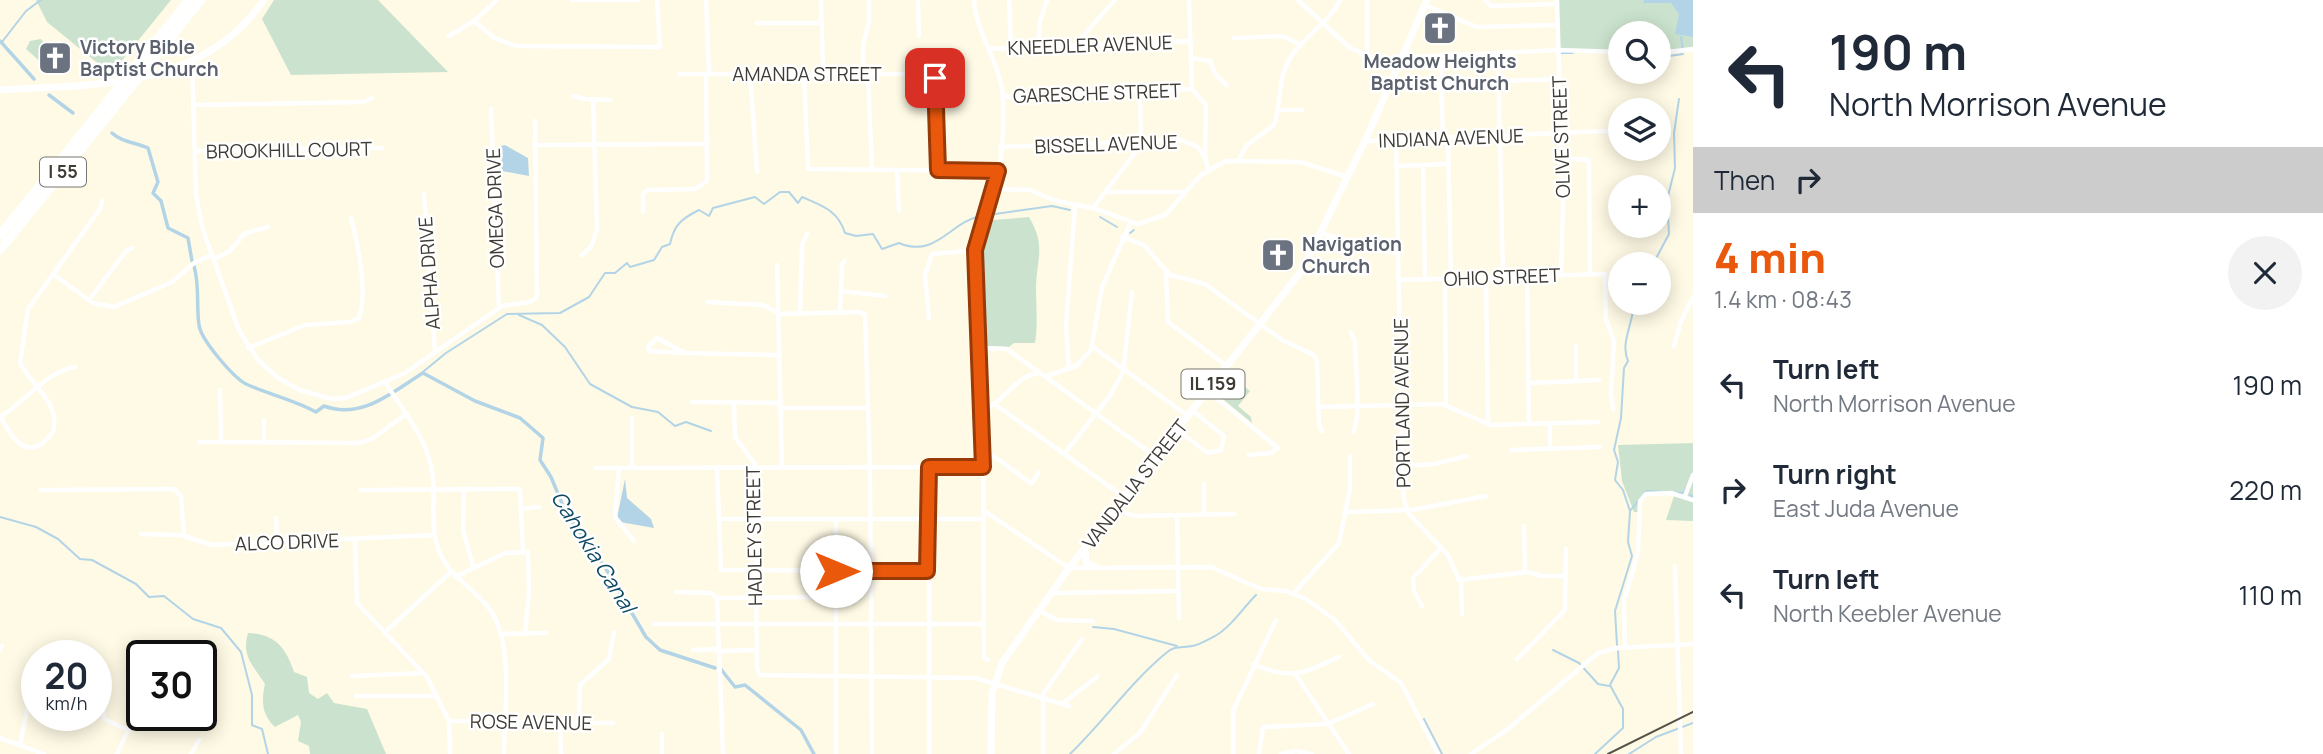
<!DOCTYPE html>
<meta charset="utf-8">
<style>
body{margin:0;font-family:Manrope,sans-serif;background:#f2f2f3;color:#1f2937;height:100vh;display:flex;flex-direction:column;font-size:26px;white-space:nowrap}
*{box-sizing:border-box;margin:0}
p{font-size:23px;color:#747a83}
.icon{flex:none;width:38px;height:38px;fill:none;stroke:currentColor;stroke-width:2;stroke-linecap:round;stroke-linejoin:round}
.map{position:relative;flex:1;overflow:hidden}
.side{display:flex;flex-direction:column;background:#fff;width:630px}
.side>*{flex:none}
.top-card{background:#fff;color:#1f2937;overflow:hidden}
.fabs{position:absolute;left:1608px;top:21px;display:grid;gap:14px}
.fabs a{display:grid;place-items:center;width:63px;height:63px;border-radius:50%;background:#fff;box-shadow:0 4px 18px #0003;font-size:35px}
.speed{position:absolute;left:21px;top:640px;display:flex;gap:14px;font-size:35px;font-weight:700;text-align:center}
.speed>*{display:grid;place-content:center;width:91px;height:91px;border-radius:50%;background:#fff;box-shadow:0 4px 18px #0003;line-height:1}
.speed small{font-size:18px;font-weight:400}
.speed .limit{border:4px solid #111;border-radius:10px;background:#fff;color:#111}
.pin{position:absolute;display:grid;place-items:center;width:60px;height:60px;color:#fff;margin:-30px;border-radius:14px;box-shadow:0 4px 10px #0006}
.me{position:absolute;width:77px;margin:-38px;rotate:90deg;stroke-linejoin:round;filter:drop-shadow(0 0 5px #0008)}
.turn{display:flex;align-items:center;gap:24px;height:147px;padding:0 21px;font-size:32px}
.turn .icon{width:91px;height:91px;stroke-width:2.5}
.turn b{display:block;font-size:49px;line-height:60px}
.then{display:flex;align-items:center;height:66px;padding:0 21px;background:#0003;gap:14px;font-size:26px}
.round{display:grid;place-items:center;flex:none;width:74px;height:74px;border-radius:37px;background:#f2f2f3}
.summary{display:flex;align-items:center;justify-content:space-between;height:119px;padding:0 21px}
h1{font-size:42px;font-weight:800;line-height:52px;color:#ea580c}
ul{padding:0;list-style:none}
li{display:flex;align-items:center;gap:21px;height:105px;padding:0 21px}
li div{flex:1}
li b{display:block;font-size:26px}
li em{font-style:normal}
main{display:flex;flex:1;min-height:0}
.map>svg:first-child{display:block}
.green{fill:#cbe3ce}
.water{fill:#b3d4e6}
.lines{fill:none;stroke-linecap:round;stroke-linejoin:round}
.stream{stroke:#b3d4e6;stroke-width:2}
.canal{stroke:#b3d4e6;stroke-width:3.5}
.minor{stroke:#fff;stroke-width:4.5}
.major{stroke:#fff;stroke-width:7}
.highway{stroke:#fff;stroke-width:9}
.rail{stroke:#555349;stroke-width:2}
.route-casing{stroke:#983908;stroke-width:18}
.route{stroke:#ea580c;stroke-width:12}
.labels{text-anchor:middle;stroke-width:5;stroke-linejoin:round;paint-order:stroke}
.shield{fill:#fff;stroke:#787671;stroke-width:2}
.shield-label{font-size:18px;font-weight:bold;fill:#3e3c34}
.street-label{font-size:19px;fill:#3e3c34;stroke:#fff}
.worship-label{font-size:19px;font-weight:bold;fill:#5b616d;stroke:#fff;text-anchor:start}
.water-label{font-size:21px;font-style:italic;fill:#0b4963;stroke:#fff}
</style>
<main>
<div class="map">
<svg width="1693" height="754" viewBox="0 0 1693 754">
<rect width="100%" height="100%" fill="#fefae5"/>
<g class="green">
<polygon points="36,0 171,0 111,74 47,22"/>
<polygon points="274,0 378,0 448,72 291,75 262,19"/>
<polygon points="1557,0 1693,0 1693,49 1659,53 1659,33 1620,33 1620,52 1558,50"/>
<polygon points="41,39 52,53 49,55 56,69 53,73 26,49 30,41"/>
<path d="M1029,217C1046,246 1037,257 1036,287C1036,306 1038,324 1035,343H1014L1009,347L985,346L982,342L980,238L993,220Z"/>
<polygon points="1227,373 1250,391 1238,406 1251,417 1252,423 1213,391"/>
<path d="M1693,443V521L1666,520L1674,496C1663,492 1652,491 1642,498L1639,512H1634L1622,481L1618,445Z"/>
<path d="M248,633C275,634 286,647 294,672L307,677L309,693L318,699L327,693L334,703L367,709L386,754H310L309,746L298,741L301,722L298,715L275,727C262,715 261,701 265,684C254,666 241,657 248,633Z"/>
</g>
<g class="water">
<polygon points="1644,0 1693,0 1693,37 1675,34 1679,14 1671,3 1643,3"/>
<polygon points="505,145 528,158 529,176 502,171 501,146"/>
<polygon points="625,479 627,498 651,519 654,528 620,522 617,518"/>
</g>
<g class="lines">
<g class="stream">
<polyline points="1681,37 1683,50"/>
<polyline points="2,42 26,11 41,0"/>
<polyline points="1561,53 1573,53"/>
<polyline points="1659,56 1664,56"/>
<polyline points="1669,56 1683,54"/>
<polyline points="988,215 1052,206 1070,210"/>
<polyline points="1100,217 1117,227"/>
<polyline points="1130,233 1134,230"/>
<polyline points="1653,264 1669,234 1667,200 1675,168 1674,133 1679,99"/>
<polyline points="519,315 542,325 565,347 590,384 632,407 658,412 675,426 686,422 711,431"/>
<path d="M418,376L446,353L507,314L560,313L589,297L605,273H615L627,263L630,267L654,260L662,247L670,244C674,225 681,219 699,210L709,216L713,208L755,197L764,204L780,192H789L798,203L802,197C822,206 838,210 845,233L856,236L873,234L882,249L899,243C936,259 951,221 981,216"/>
<polyline points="1690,495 1693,497"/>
<polyline points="1630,511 1646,491 1683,493 1686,488"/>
<polyline points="0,517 36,527 58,539 80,559 92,560 136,584 149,597 164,596 193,619 221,628 241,652 252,695 252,725 262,729 268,754"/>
<polyline points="1093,627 1114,629 1177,646"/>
<path d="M1617,645L1615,611L1632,556L1628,542L1630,511L1623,490L1615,480L1618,462L1614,450L1621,418L1624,368L1628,361C1620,343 1633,324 1634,303"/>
<polyline points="1553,650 1579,663 1598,684 1609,686"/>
<polyline points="1424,719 1442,754"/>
<path d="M1070,754C1104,721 1130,683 1166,653C1176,644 1184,649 1196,645C1202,643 1209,639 1215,636C1231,627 1243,608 1256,595"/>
<polyline points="1595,754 1623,728 1623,709 1610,685 1619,668 1618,651"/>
<polyline points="1629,754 1656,737 1693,723"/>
</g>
<g class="canal">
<polyline points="0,41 34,79"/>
<polyline points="49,95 73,113"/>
<path d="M112,133C123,143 135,142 148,148L158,182L153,193L161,201L168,228L188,238L192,261"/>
<path d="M194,266C200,287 196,304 199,325C201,340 233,377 246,384C270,395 292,399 316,412L324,406C362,420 392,392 423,373L475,401L520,418L543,438L540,460L551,477L566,513L606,569L646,637L660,650L715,668"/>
<polyline points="720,668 735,687 745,685 801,730 814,754"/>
</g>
<g class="minor">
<polyline points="572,0 639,0"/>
<polyline points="706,0 709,73"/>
<polyline points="821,0 823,68"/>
<polyline points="918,0 919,36"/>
<path d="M974,0C976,34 1001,63 1003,98C1004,126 1002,162 995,189C989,210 977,227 976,250L983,411L984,657L988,660"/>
<polyline points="1009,0 1011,48"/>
<polyline points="1189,0 1192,89"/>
<polyline points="1298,0 1350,48 1376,59 1558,50 1620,52"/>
<polyline points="1485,0 1491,6 1557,4"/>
<polyline points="1557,0 1563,207 1561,274"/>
<polyline points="1425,5 1477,27 1557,25"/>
<polyline points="474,21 494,38 516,46 660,47 657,0"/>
<polyline points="757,23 822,23"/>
<polyline points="449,36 474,21 497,0"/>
<polyline points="1234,38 1282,36 1301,45"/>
<polyline points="1074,46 1115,0"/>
<polyline points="1038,48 1040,21 1047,0"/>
<polyline points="988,49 1191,41"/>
<polyline points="1498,52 1503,276"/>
<polyline points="1659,53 1693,49"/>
<polyline points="1440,55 1443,138"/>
<polyline points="1367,57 1367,0"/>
<polyline points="1191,58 1210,61 1216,75 1227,85"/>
<polyline points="192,61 196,194 202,227 239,330 258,360 278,378 300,390 332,399 346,398 405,373 502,306 530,302 537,297 535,121"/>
<polyline points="679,74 931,74 935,78 938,170"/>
<polyline points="750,74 757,172"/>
<polyline points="863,74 863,45 869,21 869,0"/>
<polyline points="804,75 808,169 998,171"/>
<polyline points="868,75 872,170"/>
<polyline points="1389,85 1559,79"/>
<polyline points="1192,89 1206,105 1205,158 1208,169"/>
<polyline points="573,96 585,99 610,100"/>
<polyline points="1003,97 1192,89"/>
<polyline points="194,105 363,102 372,98"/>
<polyline points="491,109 499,308"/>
<polyline points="1277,110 1302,110"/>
<polyline points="1659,134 1665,132"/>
<polyline points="1448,138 1451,279"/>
<polyline points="1396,140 1402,466 1404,500 1409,514 1448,555 1459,580 1527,572 1542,576 1566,576"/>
<polyline points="1365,141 1605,131 1620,135"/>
<polyline points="534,145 708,144"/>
<polyline points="1000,147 1181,140 1198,147 1205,158"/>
<polyline points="195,151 382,148"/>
<polyline points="1562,158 1589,160 1590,274"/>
<path d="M1239,159L1247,145L1274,125C1282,104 1277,80 1289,60C1302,37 1329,24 1340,0"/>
<polyline points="1423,165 1425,280"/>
<polyline points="1397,166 1449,164"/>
<polyline points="897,171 899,211"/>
<polyline points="995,189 1030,190 1056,201 1093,208 1138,224 1165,215 1201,175 1226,161 1301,162 1347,177"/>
<polyline points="1107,192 1185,192"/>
<polyline points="424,194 435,352"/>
<polyline points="1093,208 1141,145 1140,91"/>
<polyline points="643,212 643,194 647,190 695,189 707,181 706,74"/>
<polyline points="1321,233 1379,251 1399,253"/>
<polyline points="1122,237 1144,245 1170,275 1205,284 1282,340 1314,355 1317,362 1319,424 1322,431"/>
<polyline points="582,255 591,247 597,230 593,99"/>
<polyline points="214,259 230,251 244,234 268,227"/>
<polyline points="777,265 782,468"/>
<polyline points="53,274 93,303 114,307 172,282 194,263 212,255"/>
<polyline points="1166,274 1168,322 1227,366"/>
<polyline points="1527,275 1529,424"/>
<polyline points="1486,277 1488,424"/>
<polyline points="1445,279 1446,405"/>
<polyline points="1399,280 1605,274 1606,319 1614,342 1611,394 1613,409"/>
<polyline points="841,291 885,296"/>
<polyline points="89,300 126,251 132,248"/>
<polyline points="707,302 763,305 779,313"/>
<polyline points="800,311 802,245 807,234"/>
<polyline points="840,311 842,264 845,261"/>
<polyline points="779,314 860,312 865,315 870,468 872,754"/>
<polyline points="929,318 925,275 932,254 976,250"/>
<path d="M1351,332L1355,341C1355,362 1362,416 1353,432"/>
<polyline points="1576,346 1576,381"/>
<polyline points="1674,346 1681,321 1693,297"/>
<polyline points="1093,347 1188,416"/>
<path d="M248,348L305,325L350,322L359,318C368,292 358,244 351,218"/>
<polyline points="979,348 1007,349 1156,457"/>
<path d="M685,353L657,338L648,347L649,351C661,352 673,352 685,353L778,355"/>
<polyline points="1069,369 1066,327 1075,205"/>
<polyline points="1046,376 1076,366 1091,350 1102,287 1130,224"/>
<path d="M385,382C405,414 428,438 433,477C435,501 430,528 439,551C449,576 472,587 488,607C515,640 504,713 504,754"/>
<polyline points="1529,383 1599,380"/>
<polyline points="220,390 221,442"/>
<polyline points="1208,391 1278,448 1271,453 1249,455"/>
<polyline points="692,402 780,403"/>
<polyline points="734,402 735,437 755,464 757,668 760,675 975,678 1069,706"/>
<polyline points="996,405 1124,497"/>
<polyline points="1318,407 1442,404 1491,425 1598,422"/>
<polyline points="780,408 868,408"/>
<path d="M983,411C1005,401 1013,378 1038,373"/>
<path d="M0,417C27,401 43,373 75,367"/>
<path d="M1,417C13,442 30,463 53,432C61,403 32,386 20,363L28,309L100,209L102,201"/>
<polyline points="632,418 632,468"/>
<polyline points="264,420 264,442"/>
<polyline points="1550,423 1550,447"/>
<polyline points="1177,430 1208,453 1221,450 1224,436 1192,410"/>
<polyline points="199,442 358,443 372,439 406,414"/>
<polyline points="984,449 1029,482 1032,483 1039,472"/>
<polyline points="1511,450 1600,447"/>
<polyline points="1064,454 1109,397 1123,372 1132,292"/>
<polyline points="1402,466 1434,464 1467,456"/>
<polyline points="717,467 721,570 927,571"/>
<polyline points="929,467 929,754"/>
<polyline points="595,468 983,467"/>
<polyline points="619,468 615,517 634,541"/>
<polyline points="1204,484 1204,515"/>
<polyline points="464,488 463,530 473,566"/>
<polyline points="41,490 174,489 181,496 184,536"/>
<polyline points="361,490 520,489 523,552"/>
<polyline points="1685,496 1693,475"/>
<polyline points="521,509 539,507"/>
<polyline points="1116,509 1134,516 1234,514"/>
<polyline points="983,510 1069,568 1211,567 1261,589 1286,591 1306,599 1335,620 1369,660 1401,683 1438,754"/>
<polyline points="1346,512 1412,510 1486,496"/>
<polyline points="1177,515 1179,618"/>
<polyline points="276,518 277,542"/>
<polyline points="719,519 983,519"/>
<polyline points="836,519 836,754"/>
<polyline points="1524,526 1525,572"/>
<polyline points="141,534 181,535 212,545 435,535"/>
<polyline points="355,539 357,603 427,677 449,721 450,754"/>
<polyline points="1675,566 1681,754"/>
<polyline points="455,577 505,553 528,552 529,593 525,633"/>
<polyline points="1461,580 1462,614"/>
<polyline points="676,592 711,593 717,598 836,597"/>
<polyline points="1053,593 1179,591"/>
<polyline points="1294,593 1339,543 1350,488 1350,456"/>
<polyline points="717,598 723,754"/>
<polyline points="1422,606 1414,591 1413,578 1441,548"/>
<polyline points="1040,611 1057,620 1093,621"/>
<polyline points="654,624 984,624"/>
<polyline points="385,632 451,572"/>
<polyline points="502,634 546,633"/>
<polyline points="1625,647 1624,601 1638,553 1640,501 1646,494 1671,493 1693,500"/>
<polyline points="0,650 2,646"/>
<polyline points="693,650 717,649"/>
<polyline points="717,651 757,650"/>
<polyline points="1517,659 1565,610 1566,549"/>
<path d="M1253,664C1291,681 1304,673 1339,657"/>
<polyline points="1296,675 1349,754"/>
<polyline points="352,676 424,673"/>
<polyline points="104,683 104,719 128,730"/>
<polyline points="356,696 436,696"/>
<polyline points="1063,703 1098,676"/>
<polyline points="449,721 613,723"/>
<polyline points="560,722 561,754"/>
<polyline points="579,722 580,685 609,659 614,632"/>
<polyline points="0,738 44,754"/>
<polyline points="20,745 30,695"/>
<polyline points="117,754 142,701"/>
<polyline points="191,754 199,740"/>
<polyline points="662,754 662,734"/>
<polyline points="1043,754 1043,694 1082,639"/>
<polyline points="1114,754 1140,733 1177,675"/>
<polyline points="1233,754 1233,711 1276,620"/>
<polyline points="1259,754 1263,727 1328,724 1373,704"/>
<polyline points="1281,754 1296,751 1312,754"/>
<polyline points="1471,754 1508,729 1598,653 1617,648 1693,644"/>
</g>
<g class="major">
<path d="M0,90C96,84 202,90 264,0"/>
<polyline points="1085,550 1086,563 1095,567"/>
<polyline points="991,754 992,694 1002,663 1069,568 1302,270 1365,141 1427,0"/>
</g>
<g class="highway">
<polyline points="0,235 189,0"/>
<polyline points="0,250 201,0"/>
</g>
<polyline class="rail" points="1608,754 1693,712"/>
</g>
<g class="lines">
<g class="route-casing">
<polyline id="route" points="836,571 927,571 929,467 983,467 975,250 998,171 938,170 935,78"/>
</g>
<use href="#route" class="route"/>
</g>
<defs>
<g id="church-square" transform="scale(1.75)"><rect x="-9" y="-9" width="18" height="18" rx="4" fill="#6b7280" stroke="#fff"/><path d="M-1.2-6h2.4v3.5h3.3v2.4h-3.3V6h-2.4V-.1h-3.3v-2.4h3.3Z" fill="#fff"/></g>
</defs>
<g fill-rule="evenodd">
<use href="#church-square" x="1440" y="28"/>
<use href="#church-square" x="55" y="58"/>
<use href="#church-square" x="1278" y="255"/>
</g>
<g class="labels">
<g class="shield">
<rect x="40" y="157.5" width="46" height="29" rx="5"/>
<rect x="1181.5" y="369.5" width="63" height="29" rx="5"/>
</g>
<g class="shield-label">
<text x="63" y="178">I 55</text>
<text x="1213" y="390">IL 159</text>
</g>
<g class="street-label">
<text transform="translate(1090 45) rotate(-2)" y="7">KNEEDLER AVENUE</text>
<text x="807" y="81">AMANDA STREET</text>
<text transform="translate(1097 93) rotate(-2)" y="7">GARESCHE STREET</text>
<text transform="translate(1561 137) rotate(-92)" y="7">OLIVE STREET</text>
<text transform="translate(1451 138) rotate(-2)" y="7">INDIANA AVENUE</text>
<text transform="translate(1106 144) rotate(-2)" y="7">BISSELL AVENUE</text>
<text transform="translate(289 150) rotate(-1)" y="7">BROOKHILL COURT</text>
<text transform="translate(495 208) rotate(-92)" y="7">OMEGA DRIVE</text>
<text transform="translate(429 273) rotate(-94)" y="7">ALPHA DRIVE</text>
<text transform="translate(1502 277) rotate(-2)" y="7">OHIO STREET</text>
<text transform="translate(1402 403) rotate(-91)" y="7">PORTLAND AVENUE</text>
<text transform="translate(1135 484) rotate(-52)" y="7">VANDALIA STREET</text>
<text transform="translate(754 536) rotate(-91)" y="7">HADLEY STREET</text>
<text transform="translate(287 542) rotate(-2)" y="7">ALCO DRIVE</text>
<text transform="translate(531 722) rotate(1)" y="7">ROSE AVENUE</text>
</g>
<g class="worship-label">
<text x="80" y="54">Victory Bible<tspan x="80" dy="22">Baptist Church</tspan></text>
<text x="1440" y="68" text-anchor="middle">Meadow Heights<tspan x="1440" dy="22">Baptist Church</tspan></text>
<text x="1302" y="251">Navigation<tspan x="1302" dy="22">Church</tspan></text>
</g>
<g class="water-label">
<text transform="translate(593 552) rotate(58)" y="7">Cahokia Canal</text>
</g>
</g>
</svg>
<div class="fabs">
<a><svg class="icon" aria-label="search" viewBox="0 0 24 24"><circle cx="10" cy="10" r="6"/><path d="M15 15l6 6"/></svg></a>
<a><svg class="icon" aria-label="layers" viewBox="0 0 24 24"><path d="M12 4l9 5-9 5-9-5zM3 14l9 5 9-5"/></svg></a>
<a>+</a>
<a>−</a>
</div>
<div class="speed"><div>20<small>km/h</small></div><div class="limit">30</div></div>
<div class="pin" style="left:935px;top:78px;background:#d93025"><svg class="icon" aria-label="arrive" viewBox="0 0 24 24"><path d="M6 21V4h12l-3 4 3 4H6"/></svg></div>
<svg class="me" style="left:836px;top:571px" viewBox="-20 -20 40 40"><circle r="19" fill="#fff"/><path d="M0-13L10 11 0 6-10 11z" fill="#ea580c"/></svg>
</div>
<section class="side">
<div class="top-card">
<div class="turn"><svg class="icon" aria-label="left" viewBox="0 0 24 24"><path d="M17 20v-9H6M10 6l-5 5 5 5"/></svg><div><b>190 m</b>North Morrison Avenue</div></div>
<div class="then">Then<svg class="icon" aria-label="right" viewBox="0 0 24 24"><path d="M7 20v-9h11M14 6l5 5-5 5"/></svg></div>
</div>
<div class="summary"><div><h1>4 min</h1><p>1.4 km · 08:43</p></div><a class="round"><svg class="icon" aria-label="close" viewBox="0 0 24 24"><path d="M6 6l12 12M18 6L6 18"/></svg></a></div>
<ul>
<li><svg class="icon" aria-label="left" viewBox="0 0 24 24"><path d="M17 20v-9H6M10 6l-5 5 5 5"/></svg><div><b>Turn left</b><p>North Morrison Avenue</p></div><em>190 m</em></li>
<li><svg class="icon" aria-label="right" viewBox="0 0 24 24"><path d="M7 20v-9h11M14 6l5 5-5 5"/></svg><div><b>Turn right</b><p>East Juda Avenue</p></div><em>220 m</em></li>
<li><svg class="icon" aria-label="left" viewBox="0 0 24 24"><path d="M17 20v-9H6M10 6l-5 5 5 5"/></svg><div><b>Turn left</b><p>North Keebler Avenue</p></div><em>110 m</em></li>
</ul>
</section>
</main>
